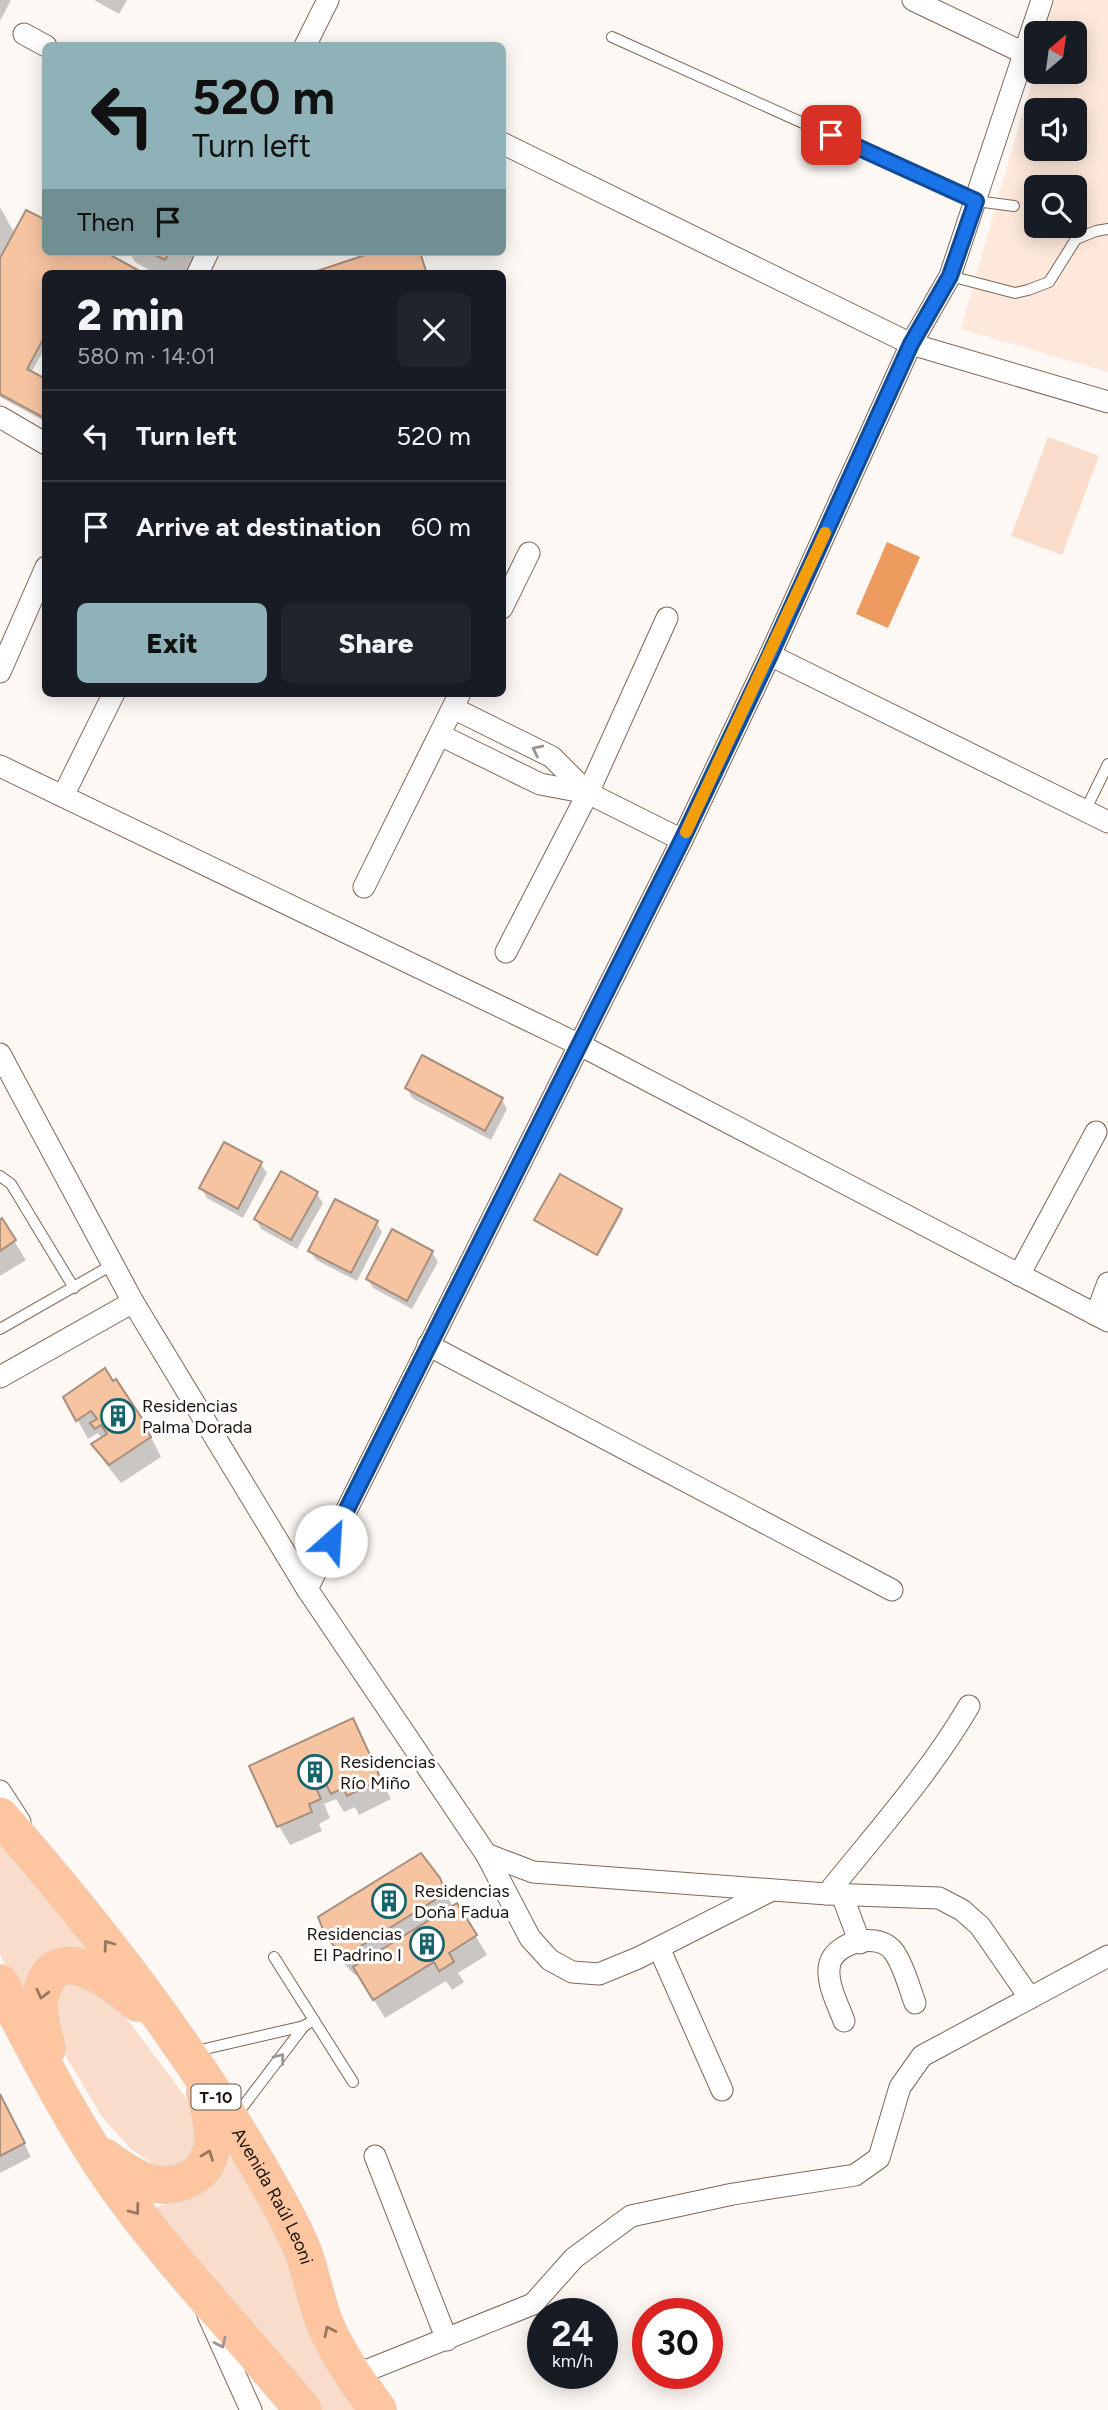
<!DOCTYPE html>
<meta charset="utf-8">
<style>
body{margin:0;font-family:Figtree,sans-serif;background:#20242c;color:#f1f3f6;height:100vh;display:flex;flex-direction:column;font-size:26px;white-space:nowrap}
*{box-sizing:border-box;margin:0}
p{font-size:23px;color:#9ea1a6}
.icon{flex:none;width:38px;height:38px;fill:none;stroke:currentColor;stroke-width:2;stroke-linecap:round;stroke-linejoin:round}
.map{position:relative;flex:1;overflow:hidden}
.side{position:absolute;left:42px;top:270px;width:464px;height:427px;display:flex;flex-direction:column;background:#171b24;border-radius:10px;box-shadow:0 4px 18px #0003}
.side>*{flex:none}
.guide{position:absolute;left:42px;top:42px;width:464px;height:214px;border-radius:10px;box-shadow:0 4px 18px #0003;background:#8eb2b7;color:#111;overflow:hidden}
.needle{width:46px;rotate:29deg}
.fabs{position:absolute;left:1024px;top:21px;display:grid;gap:14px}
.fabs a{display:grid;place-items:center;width:63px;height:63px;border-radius:10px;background:#171b24;box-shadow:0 4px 18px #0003;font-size:35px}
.speed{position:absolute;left:527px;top:2298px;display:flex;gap:14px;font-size:35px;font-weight:700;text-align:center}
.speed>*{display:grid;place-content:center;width:91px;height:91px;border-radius:50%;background:#171b24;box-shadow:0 4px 18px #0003;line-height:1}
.speed small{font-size:18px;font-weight:400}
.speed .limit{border:10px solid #d22;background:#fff;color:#111}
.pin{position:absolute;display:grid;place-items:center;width:60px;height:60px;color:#fff;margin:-30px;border-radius:14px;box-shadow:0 4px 10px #0006}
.me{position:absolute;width:77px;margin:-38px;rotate:26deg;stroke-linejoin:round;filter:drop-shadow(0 0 5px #0008)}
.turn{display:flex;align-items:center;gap:24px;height:147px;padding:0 35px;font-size:32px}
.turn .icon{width:91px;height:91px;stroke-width:2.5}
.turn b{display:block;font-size:49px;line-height:60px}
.then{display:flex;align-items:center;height:66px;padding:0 35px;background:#0003;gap:14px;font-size:26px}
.round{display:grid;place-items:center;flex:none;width:74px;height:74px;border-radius:10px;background:#20242c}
.headline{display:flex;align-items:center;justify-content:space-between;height:119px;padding:0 35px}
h1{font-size:42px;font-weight:800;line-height:52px}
.button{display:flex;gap:14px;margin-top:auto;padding:14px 35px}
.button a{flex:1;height:80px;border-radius:10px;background:#8eb2b7;color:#111;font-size:28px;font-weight:800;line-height:80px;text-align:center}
.button a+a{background:#20242c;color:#f1f3f6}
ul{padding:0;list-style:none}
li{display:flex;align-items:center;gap:21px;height:91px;padding:0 35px;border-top:2px solid #363941}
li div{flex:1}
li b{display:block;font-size:26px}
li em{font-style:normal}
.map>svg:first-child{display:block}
.built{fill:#fee8db;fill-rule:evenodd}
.green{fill:#f9ddca}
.water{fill:#ed9a5f}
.shadow{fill:#0003}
.building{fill:#f7c4a2;stroke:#a88f7e;stroke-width:2}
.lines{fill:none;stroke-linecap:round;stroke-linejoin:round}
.lane-casing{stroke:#7f6757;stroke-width:12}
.street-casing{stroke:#7f6757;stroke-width:23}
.highway-casing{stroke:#d6d5d4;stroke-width:38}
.lane{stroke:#fff;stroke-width:10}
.street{stroke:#fff;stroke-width:21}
.highway{stroke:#fec6a0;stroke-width:37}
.oneway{stroke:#999593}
.oneway2{stroke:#99765e}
.route-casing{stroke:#114b97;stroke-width:18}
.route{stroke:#1a73e8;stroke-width:12}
.slow{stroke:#f59e0b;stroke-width:12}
.labels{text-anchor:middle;stroke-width:6;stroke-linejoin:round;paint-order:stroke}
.shield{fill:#fff;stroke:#615a56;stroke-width:2}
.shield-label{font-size:16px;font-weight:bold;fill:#1d140e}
.poi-label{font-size:18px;fill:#1d140e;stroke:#fff;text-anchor:start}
.street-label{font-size:18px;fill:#1d140e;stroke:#fff}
</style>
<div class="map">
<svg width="1108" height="2410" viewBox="0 0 1108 2410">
<rect width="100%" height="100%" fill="#fdf8f4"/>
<path class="built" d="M1055,0H1108V372L961,329L1036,66V72H1074V33H1045ZM1036,110H1074V149H1036ZM1036,187H1074V226H1036Z"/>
<g class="green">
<polygon points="1048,437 1099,456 1062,555 1011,536"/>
<polygon points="0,1841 93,1952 28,1995 10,1974 0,1955"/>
<polygon points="68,1976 118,2007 181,2091 189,2104 198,2135 188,2162 163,2168 153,2164 131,2149 102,2117 63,2051 53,2027 62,1977"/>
<polygon points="226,2158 234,2158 241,2164 363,2410 319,2410 153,2208 188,2198"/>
</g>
<polygon class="water" points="887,542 920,557 888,628 856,614"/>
<g class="shadow">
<polygon points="0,0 11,0 0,21"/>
<polygon points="94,0 127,0 119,14"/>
<polygon points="0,207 15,234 46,252 101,252 140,273 46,273 46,346 31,373 46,381 46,422 0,397"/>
<polygon points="129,252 199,252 188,273 155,273 135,262"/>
<polygon points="407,1088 502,1100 507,1109 491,1140 412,1098"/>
<polygon points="261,1164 267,1173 243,1218 207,1198 201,1188"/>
<polygon points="317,1194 323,1203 297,1249 261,1229 256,1219"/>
<polygon points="621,1210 622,1213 598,1256 536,1220"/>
<polygon points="0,1219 26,1260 0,1276"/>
<polygon points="376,1222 382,1232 357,1281 316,1260 310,1251"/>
<polygon points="432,1252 438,1262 412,1309 373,1288 368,1279"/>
<polygon points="65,1397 144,1423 161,1457 121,1483 105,1463 94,1444 102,1439 98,1433 88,1439"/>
<polygon points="352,1721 391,1799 359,1815 355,1807 344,1812 336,1799 324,1804 330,1818 319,1824 322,1831 290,1845 279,1826"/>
<polygon points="439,1879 453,1907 457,1905 487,1955 458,1973 464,1982 452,1990 446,1981 385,2018 358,1974 355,1975 345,1965 333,1944"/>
<polygon points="0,2096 31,2157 0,2173"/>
</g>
<g class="building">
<polygon points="26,210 46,220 46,252 105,252 143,273 46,273 46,334 27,369 46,379 46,419 0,394 0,258"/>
<polygon points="149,252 169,252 165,260"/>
<polygon points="374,252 420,252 426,271 419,273 311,273"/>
<polygon points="422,1055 503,1098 485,1131 405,1088"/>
<polygon points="224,1142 262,1162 238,1209 199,1188"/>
<polygon points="281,1171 318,1192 291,1240 254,1219"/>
<polygon points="560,1174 622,1209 597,1255 534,1220"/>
<polygon points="335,1199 378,1221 351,1273 308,1251"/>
<polygon points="2,1218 16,1240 0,1251 0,1220"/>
<polygon points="392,1229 433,1251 407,1301 366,1279"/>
<polygon points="105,1368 113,1381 116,1379 145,1423 143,1424 151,1437 109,1465 91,1444 107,1434 101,1425 95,1429 90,1423 97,1419 91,1411 76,1421 63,1397"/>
<polygon points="353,1718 381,1779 347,1796 343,1788 331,1794 324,1780 314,1784 321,1799 309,1804 312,1812 277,1827 249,1766"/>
<polygon points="421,1853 440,1878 446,1893 343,1957 340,1955 324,1932 318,1917"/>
<polygon points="457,1903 477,1935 449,1953 454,1962 439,1971 434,1962 373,2000 353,1967"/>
<polygon points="0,2094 25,2143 0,2156"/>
</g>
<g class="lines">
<g class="lane-casing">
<g id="lane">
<polyline points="612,37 976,201 1014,206"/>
<polyline points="950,276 1015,293 1028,290 1049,282 1076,239 1096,231 1108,229"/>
<polyline points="1085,811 1108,764"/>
<polyline points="0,1176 11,1184 74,1288"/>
<polyline points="0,1329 112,1265"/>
<polyline points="274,1957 353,2082"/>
<polyline points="192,2052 304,2026 314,2020"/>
<polyline points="235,2117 304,2026"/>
</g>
</g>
<g class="street-casing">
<g id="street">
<polyline points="913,0 1026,54"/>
<polyline points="24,34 46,46"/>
<polyline points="305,46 328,0"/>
<polyline points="502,143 911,344 1108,402"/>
<polyline points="198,273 208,252"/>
<polyline points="0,417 46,444"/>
<polyline points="502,608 529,553"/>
<polyline points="770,655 1108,822"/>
<polyline points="0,672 46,567"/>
<polyline points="453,708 552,757 588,793"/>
<polyline points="440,735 540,784 588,793 682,840"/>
<polyline points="0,766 580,1045 1108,1321"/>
<polyline points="63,796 114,693"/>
<polyline points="364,887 460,693"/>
<polyline points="506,952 588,793 667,618"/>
<polyline points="0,1054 133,1302 307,1589 486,1854 530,1938 550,1960 572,1972 599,1974 638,1958 772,1890"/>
<polyline points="1019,1275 1096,1132"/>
<polyline points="1096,1315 1108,1283"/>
<polyline points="428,1345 892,1590"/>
<polyline points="0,1377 133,1302"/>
<polyline points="307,1589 682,840 770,655 911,344 950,276 1042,0"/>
<polyline points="0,1791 20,1822"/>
<polyline points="486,1854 533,1872 827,1894 939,1898 962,1910 980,1926 1030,1998"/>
<path d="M827,1894C876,1833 929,1774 969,1706"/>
<polyline points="842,1895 860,1943"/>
<polyline points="659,1948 722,2090"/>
<path d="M844,2021C838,2004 825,1982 830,1963C837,1941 880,1931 894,1952C904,1966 909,1987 915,2003"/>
<polyline points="375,2156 447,2340"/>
<polyline points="208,2315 251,2410"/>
<polyline points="353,2376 533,2304 574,2258 631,2216 733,2194 855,2175 879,2158 900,2087 922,2056 1108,1956"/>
</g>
</g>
<g class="highway-casing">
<g id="highway">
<path id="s1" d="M0,1816C97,1927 189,2045 263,2174C277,2199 294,2227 304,2254C312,2277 316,2302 325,2324C338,2355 358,2383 378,2410"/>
<path d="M0,1983C35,2049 70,2119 113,2181C170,2262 240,2333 303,2410"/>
<path d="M47,2049C44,2035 39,2021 39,2006C39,1997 42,1989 46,1980C65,1943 118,1987 138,2003"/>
<path d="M104,2157C132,2178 163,2198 197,2174C206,2167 212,2153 213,2141C214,2125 209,2108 205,2093"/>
</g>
</g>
<use href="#lane" class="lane"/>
<use href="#street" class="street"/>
<use href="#highway" class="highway"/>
</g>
<defs><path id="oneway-chevron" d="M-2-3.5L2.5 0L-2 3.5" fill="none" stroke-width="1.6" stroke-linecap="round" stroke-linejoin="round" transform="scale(1.75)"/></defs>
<g class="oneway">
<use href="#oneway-chevron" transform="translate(537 750) rotate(-154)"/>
<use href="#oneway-chevron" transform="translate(280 2058) rotate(-52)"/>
<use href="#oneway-chevron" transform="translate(221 2343) rotate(65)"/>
</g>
<g class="oneway2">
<use href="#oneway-chevron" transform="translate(108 1945) rotate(-126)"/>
<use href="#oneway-chevron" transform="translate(42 1994) rotate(104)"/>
<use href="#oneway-chevron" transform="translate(208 2155) rotate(-69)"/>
<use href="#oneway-chevron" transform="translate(135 2210) rotate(53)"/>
<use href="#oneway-chevron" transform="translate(329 2331) rotate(-116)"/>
</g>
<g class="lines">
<g class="route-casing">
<polyline id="route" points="331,1541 682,840 770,655 911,344 950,276 976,201 831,135"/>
</g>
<use href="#route" class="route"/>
<polyline class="slow" points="686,832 825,533"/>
</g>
<defs>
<g id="building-ring" transform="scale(1.75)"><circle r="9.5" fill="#fff" stroke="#15636b" stroke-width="1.5"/><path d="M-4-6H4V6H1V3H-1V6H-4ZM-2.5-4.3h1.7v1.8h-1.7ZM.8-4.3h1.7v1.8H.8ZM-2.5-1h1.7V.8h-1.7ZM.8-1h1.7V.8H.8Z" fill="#15636b"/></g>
</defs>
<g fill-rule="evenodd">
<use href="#building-ring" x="118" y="1416"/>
<use href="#building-ring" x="315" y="1772"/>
<use href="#building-ring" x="389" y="1901"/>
<use href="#building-ring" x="427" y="1944"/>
</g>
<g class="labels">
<rect class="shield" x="191.5" y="2084.5" width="49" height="25" rx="5"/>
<g class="shield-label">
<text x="216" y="2103">T-10</text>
</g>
<g class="poi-label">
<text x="142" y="1412">Residencias<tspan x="142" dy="21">Palma Dorada</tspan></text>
<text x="340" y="1768">Residencias<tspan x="340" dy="21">Río Miño</tspan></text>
<text x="414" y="1897">Residencias<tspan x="414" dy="21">Doña Fadua</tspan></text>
<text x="402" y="1940" text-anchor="end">Residencias<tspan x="402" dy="21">El Padrino I</tspan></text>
</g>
<g class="street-label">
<text dy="6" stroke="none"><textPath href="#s1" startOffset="469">Avenida Raúl Leoni</textPath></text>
</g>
</g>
</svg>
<div class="fabs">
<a><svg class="needle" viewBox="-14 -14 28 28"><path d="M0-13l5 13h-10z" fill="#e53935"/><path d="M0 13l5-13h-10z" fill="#9ea1a6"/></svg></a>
<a><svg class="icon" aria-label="sound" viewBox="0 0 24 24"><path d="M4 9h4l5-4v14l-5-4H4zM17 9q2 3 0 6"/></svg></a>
<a><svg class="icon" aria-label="search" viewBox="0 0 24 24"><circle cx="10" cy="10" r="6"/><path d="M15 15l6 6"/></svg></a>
</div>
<div class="speed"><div>24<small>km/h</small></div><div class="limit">30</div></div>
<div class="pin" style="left:831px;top:135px;background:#d93025"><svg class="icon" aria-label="arrive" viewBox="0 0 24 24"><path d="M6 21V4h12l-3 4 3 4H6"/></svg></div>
<svg class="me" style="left:331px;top:1541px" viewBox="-20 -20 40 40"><circle r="19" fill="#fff"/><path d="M0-13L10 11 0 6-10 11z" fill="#1a73e8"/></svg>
<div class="guide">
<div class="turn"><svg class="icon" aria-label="left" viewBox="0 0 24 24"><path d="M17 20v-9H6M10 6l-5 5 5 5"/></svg><div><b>520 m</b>Turn left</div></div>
<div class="then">Then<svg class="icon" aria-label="arrive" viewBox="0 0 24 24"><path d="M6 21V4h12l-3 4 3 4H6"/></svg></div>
</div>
<section class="side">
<div class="headline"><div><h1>2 min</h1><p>580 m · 14:01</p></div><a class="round"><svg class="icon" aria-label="close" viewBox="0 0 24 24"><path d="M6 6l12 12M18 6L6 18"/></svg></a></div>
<ul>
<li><svg class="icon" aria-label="left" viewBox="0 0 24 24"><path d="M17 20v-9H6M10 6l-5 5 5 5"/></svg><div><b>Turn left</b></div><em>520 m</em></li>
<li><svg class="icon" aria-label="arrive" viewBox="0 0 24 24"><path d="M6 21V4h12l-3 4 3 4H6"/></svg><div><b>Arrive at destination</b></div><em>60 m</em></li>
</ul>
<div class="button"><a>Exit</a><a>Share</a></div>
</section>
</div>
